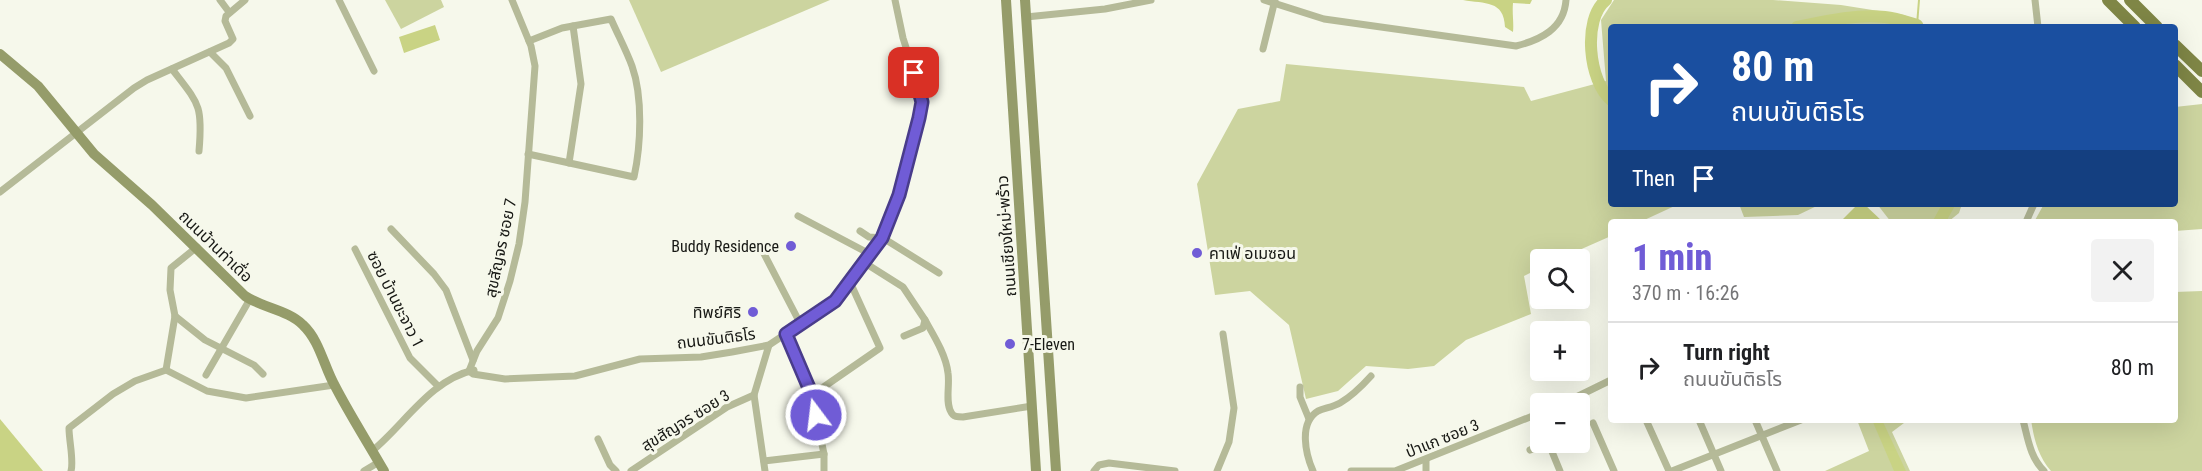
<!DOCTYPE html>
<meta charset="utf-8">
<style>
body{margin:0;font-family:"Roboto Condensed","Noto Sans Thai",sans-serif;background:#f2f2f2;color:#202124;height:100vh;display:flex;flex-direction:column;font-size:22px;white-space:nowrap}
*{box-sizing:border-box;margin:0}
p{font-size:20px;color:#757577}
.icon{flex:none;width:33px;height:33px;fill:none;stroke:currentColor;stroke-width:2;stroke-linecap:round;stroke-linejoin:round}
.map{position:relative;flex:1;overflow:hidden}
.panel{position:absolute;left:1608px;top:219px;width:570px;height:204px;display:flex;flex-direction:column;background:#fff;border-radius:6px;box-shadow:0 6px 24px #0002}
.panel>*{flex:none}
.top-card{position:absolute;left:1608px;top:24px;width:570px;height:183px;border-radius:6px;box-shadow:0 6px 24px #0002;background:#1a4fa0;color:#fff;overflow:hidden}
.controls{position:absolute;left:1530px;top:249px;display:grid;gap:12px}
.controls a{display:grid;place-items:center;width:60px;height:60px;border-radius:6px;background:#fff;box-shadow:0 6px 24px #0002;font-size:30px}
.pin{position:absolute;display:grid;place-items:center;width:51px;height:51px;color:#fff;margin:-26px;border-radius:12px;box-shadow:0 3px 9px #0006}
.me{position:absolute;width:66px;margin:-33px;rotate:345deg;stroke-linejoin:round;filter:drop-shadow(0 0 4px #0008)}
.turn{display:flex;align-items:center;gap:21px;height:126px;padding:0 24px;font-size:27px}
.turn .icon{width:78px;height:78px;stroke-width:2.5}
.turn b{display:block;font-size:42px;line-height:51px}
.then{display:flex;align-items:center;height:57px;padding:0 24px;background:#0003;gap:12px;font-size:22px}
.round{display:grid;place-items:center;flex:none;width:63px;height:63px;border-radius:6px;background:#f2f2f2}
.headline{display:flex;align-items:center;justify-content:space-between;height:102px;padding:0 24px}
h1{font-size:36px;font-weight:800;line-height:45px;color:#705cd6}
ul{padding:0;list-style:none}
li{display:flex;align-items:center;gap:18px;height:90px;padding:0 24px;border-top:2px solid #e0e0e0}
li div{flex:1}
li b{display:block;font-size:22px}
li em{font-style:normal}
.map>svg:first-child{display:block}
.green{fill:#ccd49f}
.water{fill:#c9d384}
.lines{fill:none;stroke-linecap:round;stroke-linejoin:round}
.stream{stroke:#c9d384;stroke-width:2}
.river{stroke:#c9d384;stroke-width:12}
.street{stroke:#b5ba98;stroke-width:7}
.secondary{stroke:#959c6a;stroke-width:10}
.primary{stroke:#7f8646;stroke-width:12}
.route-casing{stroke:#493c8b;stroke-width:15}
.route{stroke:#705cd6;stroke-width:10}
.poi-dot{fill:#705cd6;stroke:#f6f8eb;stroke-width:2}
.labels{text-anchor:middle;stroke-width:6;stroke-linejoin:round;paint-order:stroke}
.street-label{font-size:16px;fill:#171814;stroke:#f6f8eb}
.poi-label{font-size:16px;fill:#171814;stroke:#f6f8eb;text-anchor:end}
</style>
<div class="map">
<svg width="2202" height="471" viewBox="0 0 2202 471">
<rect width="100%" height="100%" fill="#f6f8eb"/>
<g class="green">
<polygon points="385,0 441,0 444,7 401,29"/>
<polygon points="629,0 830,0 661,72"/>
<polygon points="1614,0 1773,0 1841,5 1904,15 1928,27 1611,27 1611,204 1679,204 1640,222 1611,222 1611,236 1559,259 1540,260 1540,268 1524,276 1531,314 1466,340 1434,366 1408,369 1366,366 1338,391 1306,399 1289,325 1250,291 1215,295 1197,184 1238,109 1280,101 1286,64 1524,87 1531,101 1606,81 1601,20"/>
<polygon points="2202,104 2202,229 2175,231 2175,222 2034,222 2044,204 2175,204 2175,107"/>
<polygon points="1739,204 1821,204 1798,215 1744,217"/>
<polygon points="1877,204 1962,204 1959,213 1948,222 1891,222"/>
<path d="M2202,291V471H2051C2038,456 2034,439 2031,420H2175V292Z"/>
<polygon points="1857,420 1908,420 1892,432 1910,471 1825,471 1869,451"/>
</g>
<g class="water">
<path d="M1463,0H1532L1530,4L1513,3C1512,14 1514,22 1513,32L1505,27C1504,0 1485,4 1463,0Z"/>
<polygon points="435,25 440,40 404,53 399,37"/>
<polygon points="1858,204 1864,204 1883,222 1840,222"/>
<polygon points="0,419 43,471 0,471"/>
<polygon points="1872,420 1883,422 1906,471 1894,471"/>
</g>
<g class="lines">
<polyline class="stream" points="1917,25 1919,0"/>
<g class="river">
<path d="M1606,0C1582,19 1589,82 1611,100"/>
<path d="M1797,27C1826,21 1856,14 1885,17C1896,18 1907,22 1917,25L1918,27"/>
<polyline points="1939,222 1949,204"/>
</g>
<g class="street">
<polyline points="220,0 229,12"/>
<polyline points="339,0 374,71"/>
<path d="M1264,0L1324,19L1516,46C1540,40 1564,29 1566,0"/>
<polyline points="2035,0 2038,27"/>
<polyline points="1026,17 1105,9 1151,0"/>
<polyline points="1263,49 1275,0"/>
<polyline points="210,52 226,68 250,116"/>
<path d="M172,69C199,104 203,105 199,151"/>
<path d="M528,154L634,177C641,145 643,97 632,66C626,50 618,35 611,19L562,28L529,41"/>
<polyline points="569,163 581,84 573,26"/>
<polyline points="0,192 134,88 147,80 229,43 233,39 225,21 226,16 245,0"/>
<polyline points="798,216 870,254"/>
<polyline points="2026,222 2034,204"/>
<polyline points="391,229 434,274 446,290 473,360"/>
<polyline points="860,231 869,237 883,238 939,273"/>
<polyline points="760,246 801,325"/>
<polyline points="355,249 410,358 438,386"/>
<polyline points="865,263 903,287 925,320 923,328 904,336"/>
<polyline points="175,316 205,340 254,365 263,374"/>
<path d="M925,320C934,336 946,355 948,373C950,385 945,402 951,412C953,417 958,417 963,417L1032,406"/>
<polyline points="786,334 812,395 824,454 824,471"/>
<polyline points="166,370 207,391 246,398 334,385"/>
<polyline points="469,371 473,374 505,379 575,376 640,359 701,357 732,352 769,345 835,301 883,238 899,195 919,118 922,102 920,91 903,38 895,0"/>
<polyline points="469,371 477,351 498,318 510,281 519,244 525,202 535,66 531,46 512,0"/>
<polyline points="206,375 250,299"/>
<polyline points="1300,387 1300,397 1309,419"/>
<polyline points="812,395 880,348 850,282"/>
<polyline points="1562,404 1611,380"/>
<polyline points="1646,420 1669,471"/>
<polyline points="1699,420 1721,471"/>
<polyline points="1755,420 1777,471"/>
<path d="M2023,420C2028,439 2030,457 2044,471"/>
<polyline points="1593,423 1614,471"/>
<polyline points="598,439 610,465 616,471"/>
<polyline points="1548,442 1560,471"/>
<polyline points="1530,450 1547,442"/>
<path d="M372,451C405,424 430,380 474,370"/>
<polyline points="1426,460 1426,471"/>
<polyline points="764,461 824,454"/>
<path d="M71,471C74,461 69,441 69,428L113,394L135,381L166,370L175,316L170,290L171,268L197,247"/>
<polyline points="364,471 379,462"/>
<polyline points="631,471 727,407 754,395"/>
<polyline points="765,471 754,395 769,345"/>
<polyline points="1094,471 1099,465 1109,463 1175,471"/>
<polyline points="1217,471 1229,442 1234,408 1223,334"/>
<path d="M1313,471C1306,455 1298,423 1318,411C1325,408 1333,407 1340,403C1352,396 1362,386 1371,376"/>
<polyline points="1351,471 1395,471 1540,413"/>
<polyline points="1672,471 1801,420"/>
</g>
<g class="secondary">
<polyline points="1006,0 1036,471"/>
<polyline points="1025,0 1056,471"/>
<path d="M0,54L38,86L94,154L152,205L245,296C263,308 288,310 303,325C320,341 324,367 335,386C350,415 368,443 384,471"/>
</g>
<g class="primary">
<polyline points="2108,0 2135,27"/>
<polyline points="2130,0 2157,27"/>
<polyline points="2175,45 2202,71"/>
<polyline points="2175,65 2202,92"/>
</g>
</g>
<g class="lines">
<g class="route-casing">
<polyline id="route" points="816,415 812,395 786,334 835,301 882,238 899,195 919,118 922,102 914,73"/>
</g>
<use href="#route" class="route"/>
</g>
<g class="poi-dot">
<circle cx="791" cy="246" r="6"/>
<circle cx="1197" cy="253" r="6"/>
<circle cx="753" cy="312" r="6"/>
<circle cx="1010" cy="344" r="6"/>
</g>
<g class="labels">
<g class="street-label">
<text transform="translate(1006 236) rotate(-94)" y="6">ถนนเชียงใหม่-พร้าว</text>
<text transform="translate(216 246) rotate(44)" y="6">ถนนบ้านท่าเดื่อ</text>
<text transform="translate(500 248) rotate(-78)" y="6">สุขสัญจร ซอย 7</text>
<text transform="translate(396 299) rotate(63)" y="6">ซอย บ้านขะจาว 1</text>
<text transform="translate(716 338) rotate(-7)" y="6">ถนนขันติธโร</text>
<text transform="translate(685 420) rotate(-32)" y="6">สุขสัญจร ซอย 3</text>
<text transform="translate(1442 438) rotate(-22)" y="6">ป่าแก ซอย 3</text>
</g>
<g class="poi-label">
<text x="779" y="252">Buddy Residence</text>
<text x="1209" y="259" text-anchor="start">คาเฟ่ อเมซอน</text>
<text x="741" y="318">ทิพย์ศิริ</text>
<text x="1022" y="350" text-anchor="start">7-Eleven</text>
</g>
</g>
</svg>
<div class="controls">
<a><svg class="icon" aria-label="search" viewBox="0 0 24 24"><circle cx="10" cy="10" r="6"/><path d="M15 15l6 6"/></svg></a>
<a>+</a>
<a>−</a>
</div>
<div class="pin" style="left:914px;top:73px;background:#d93025"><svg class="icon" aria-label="arrive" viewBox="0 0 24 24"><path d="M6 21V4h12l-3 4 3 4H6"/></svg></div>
<svg class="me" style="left:816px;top:415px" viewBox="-20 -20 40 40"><circle r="17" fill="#705cd6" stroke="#fff" stroke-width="3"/><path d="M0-11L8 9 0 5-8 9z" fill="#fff"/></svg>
<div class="top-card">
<div class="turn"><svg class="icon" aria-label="right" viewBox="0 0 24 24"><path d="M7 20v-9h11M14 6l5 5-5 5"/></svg><div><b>80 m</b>ถนนขันติธโร</div></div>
<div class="then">Then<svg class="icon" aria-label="arrive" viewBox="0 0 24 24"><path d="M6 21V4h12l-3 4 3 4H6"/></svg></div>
</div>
<section class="panel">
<div class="headline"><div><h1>1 min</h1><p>370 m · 16:26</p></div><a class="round"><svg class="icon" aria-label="close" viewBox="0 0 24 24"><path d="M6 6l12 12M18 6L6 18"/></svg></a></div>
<ul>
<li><svg class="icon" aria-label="right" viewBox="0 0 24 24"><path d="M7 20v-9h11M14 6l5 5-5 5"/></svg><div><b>Turn right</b><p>ถนนขันติธโร</p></div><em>80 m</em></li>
</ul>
</section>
</div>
